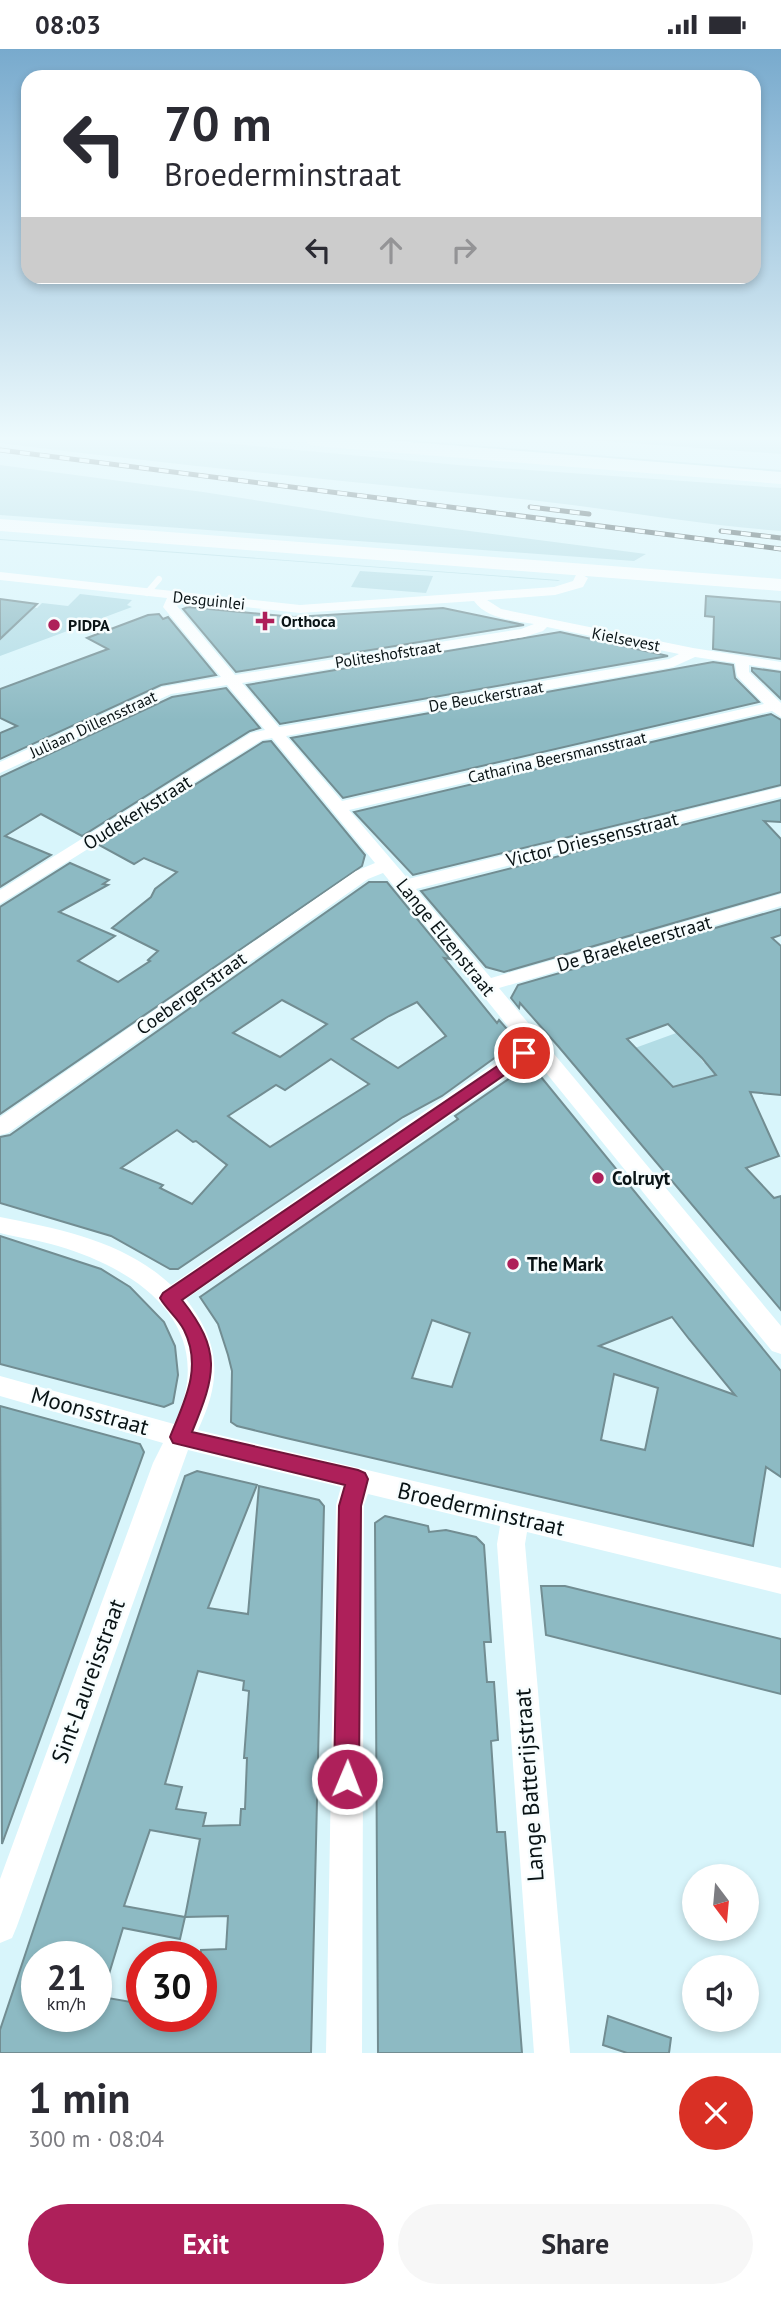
<!DOCTYPE html>
<meta charset="utf-8">
<style>
body{margin:0;font-family:"PT Sans",sans-serif;background:#f7f7f7;color:#2b2b33;height:100vh;display:flex;flex-direction:column;font-size:26px;white-space:nowrap}
*{box-sizing:border-box;margin:0}
p{font-size:23px;color:#7c7c81}
.icon{flex:none;width:38px;height:38px;fill:none;stroke:currentColor;stroke-width:2;stroke-linecap:round;stroke-linejoin:round}
.map{position:relative;height:2004px;overflow:hidden}
.panel{display:flex;flex-direction:column;background:#fff;flex:1}
.panel>*{flex:none}
.hud{position:absolute;left:21px;top:21px;width:740px;height:214px;border-radius:21px;box-shadow:0 4px 10px #0003;background:#fff;color:#2b2b33;overflow:hidden}
.needle{width:46px;rotate:164deg}
.controls{position:absolute;left:682px;top:1815px;display:grid;gap:14px}
.controls a{display:grid;place-items:center;width:77px;height:77px;border-radius:50%;background:#fff;box-shadow:0 4px 10px #0003;font-size:35px}
.speed{position:absolute;left:21px;top:1892px;display:flex;gap:14px;font-size:35px;font-weight:700;text-align:center}
.speed>*{display:grid;place-content:center;width:91px;height:91px;border-radius:50%;background:#fff;box-shadow:0 4px 10px #0003;line-height:1}
.speed small{font-size:18px;font-weight:400}
.speed .limit{border:10px solid #d22;background:#fff;color:#111}
.pin{position:absolute;display:grid;place-items:center;width:60px;height:60px;color:#fff;margin:-30px;border:4px solid #fff;border-radius:50%;box-shadow:0 2px 7px #0007}
.me{position:absolute;width:77px;margin:-38px;rotate:1deg;stroke-linejoin:round;filter:drop-shadow(0 0 5px #0008)}
.turn{display:flex;align-items:center;gap:24px;height:147px;padding:0 28px;font-size:32px}
.turn .icon{width:91px;height:91px;stroke-width:2.5}
.turn b{display:block;font-size:49px;line-height:60px}
.lanes{display:flex;align-items:center;height:66px;padding:0 28px;background:#0003;justify-content:center;gap:35px;direction:ltr}
.lanes .off{opacity:.35}
.round{display:grid;place-items:center;flex:none;width:74px;height:74px;border-radius:37px;background:#f7f7f7}
.summary{display:flex;align-items:center;justify-content:space-between;height:119px;padding:0 28px}
h1{font-size:42px;font-weight:700;line-height:52px}
.action{display:flex;gap:14px;margin-top:auto;padding:14px 28px}
.action a{flex:1;height:80px;border-radius:42px;background:#ae205a;color:#fff;font-size:28px;font-weight:700;line-height:80px;text-align:center}
.action a+a{background:#f7f7f7;color:#2b2b33}
.status{display:flex;justify-content:space-between;align-items:center;height:49px;padding:0 35px;background:#fff;direction:ltr}
.status svg{height:19px;fill:currentColor}
.map>svg:first-child{display:block}
.green{fill:#b2dce5}
.building{fill:#8dbac3;stroke:#728d92;stroke-width:2;fill-rule:evenodd}
.lines{fill:none;stroke-linecap:round;stroke-linejoin:round}
.service{stroke:#fff;stroke-width:6}
.minor{fill:#fff;fill-rule:evenodd}
.primary{fill:#fff;fill-rule:evenodd}
.motorway{fill:#fff;fill-rule:evenodd}
.rail-casing{stroke:#2c3a3c;stroke-width:5}
.rail{stroke:#f7fdfe;stroke-width:3.5;stroke-dasharray:10;stroke-linecap:butt}
.route{fill:#ae205a;stroke:#71153a;stroke-width:2}
.poi-dot{fill:#ae205a;stroke:#f7fdfe;stroke-width:2.5}
.labels{text-anchor:middle;stroke-width:5;stroke-linejoin:round;paint-order:stroke}
.far-street-label{font-size:16px;fill:#091315;stroke:#f7fdfe}
.far-poi-label{font-size:16px;font-weight:bold;fill:#091315;stroke:#f7fdfe;text-anchor:start}
.street-label{font-size:19px;fill:#091315;stroke:#f7fdfe}
.poi-label{font-size:19px;font-weight:bold;fill:#091315;stroke:#f7fdfe;text-anchor:start}
.near-street-label{font-size:23px;fill:#091315;stroke:#f7fdfe}
</style>
<div class="status"><b>08:03</b><svg viewBox="0 0 49 12"><path d="M0 12V9h3v3zM5 12V6h3v6zM10 12V3h3v9zM15 12V0h3v12zM26 1h20v11H26zM47 4h2v5h-2z"/></svg></div>
<div class="map">
<svg width="781" height="2004" viewBox="0 0 781 2004">
<rect width="100%" height="100%" fill="#d8f5fb"/>
<g class="green">
<path d="M0,391H191L458,416L781,439V482C700,476 620,461 539,452C359,433 179,417 0,394Z"/>
<polygon points="370,391 408,391 781,421 781,424"/>
<polygon points="589,391 781,391 781,405"/>
<polygon points="0,416 203,443 369,469 646,505 634,512 0,466"/>
<polygon points="0,490 558,531 560,532 0,491"/>
<polygon points="360,522 433,527 426,544 351,538"/>
<polygon points="80,545 132,551 127,556 132,558 0,607 0,590 33,558 37,559 42,554 68,557"/>
<polygon points="679,983 711,1006 701,1010 704,1014 708,1012 731,1027 714,1032 709,1027 678,1044 635,999"/>
</g>
<g class="building">
<polygon points="706,547 781,553 781,610 713,600 714,568 705,567"/>
<polygon points="0,550 37,555 0,590"/>
<polygon points="188,558 294,568 443,559 524,576 236,623 183,560"/>
<polygon points="159,565 163,570 168,568 216,626 161,636 0,710 0,684 17,677 0,669 0,640 108,600 87,589 148,566"/>
<polygon points="560,583 668,607 280,675 247,636"/>
<polygon points="713,613 733,616 735,629 759,653 343,749 291,689"/>
<polygon points="752,619 781,623 781,650 752,622"/>
<polygon points="226,639 260,679 250,682 82,787 41,765 5,787 51,806 0,838 0,728 172,648"/>
<polygon points="771,665 781,671 781,736 413,826 354,763"/>
<polygon points="271,692 365,806 362,817 0,1065 0,858 70,814 109,831 103,835 108,836 59,863 115,887 78,912 118,933 150,912 148,911 158,902 112,879 151,848 155,840 177,823 144,809 134,815 99,796 263,693"/>
<polygon points="781,751 781,773 764,772 781,790 781,843 504,923 486,918 421,842"/>
<path d="M369,833H387L450,910L444,909L463,932L497,974L499,971L513,987L511,997L442,1047L403,1068L178,1220H170L111,1187L0,1154V1088L10,1086ZM282,951L327,975L280,1008L233,984ZM417,953L446,987L398,1019L352,990L389,967ZM331,1010L369,1035L270,1098L228,1067L276,1036L285,1041ZM177,1081L193,1093L196,1092L227,1116L192,1155L160,1139L163,1136L121,1119Z"/>
<path d="M781,860V886L772,889L781,897V1046L750,1043L779,1107L746,1119L774,1149L781,1147V1261L558,997L520,954L519,959L511,949L518,936ZM668,975L702,1009L716,1026L673,1038L627,990Z"/>
<path d="M520,1022L537,1023L781,1322V1428L766,1418L753,1497L286,1389L237,1377L231,1373L232,1322L228,1306L218,1275L200,1248L458,1070L455,1067ZM672,1268L689,1290L735,1346L599,1297ZM432,1271L470,1284L452,1338L412,1329ZM614,1325L658,1339L645,1401L601,1391Z"/>
<polygon points="0,1187 101,1220 130,1238 164,1273 175,1297 178,1326 173,1354 164,1358 0,1315"/>
<polygon points="0,1357 140,1395 144,1403 2,1795"/>
<path d="M197,1422L257,1436L208,1559L248,1565L259,1437L319,1451L324,1457L311,2004H0V1981L185,1427ZM198,1622L244,1632L243,1641L249,1642L244,1709H247L245,1760H241L240,1776L203,1777L206,1764L176,1760L182,1738L165,1735ZM150,1781L200,1790L185,1868L124,1857ZM228,1867L226,1900L201,1901V1967H140L137,1954L102,1948L123,1879L180,1890L185,1868ZM37,1908H96V1967H37Z"/>
<polygon points="385,1467 428,1477 429,1483 446,1481 476,1488 484,1496 491,1593 484,1593 487,1633 494,1633 498,1691 491,1692 497,1783 505,1783 522,2004 378,2004 375,1474"/>
<polygon points="541,1537 565,1537 781,1590 781,1645 546,1586"/>
<polygon points="608,1967 671,1989 669,2004 627,2004 603,1996"/>
</g>
<g class="lines">
<polyline class="service" points="147,544 159,530"/>
<path class="minor" d="M0,523L300,556L554,538L573,532L576,526L581,525L588,529L583,538L555,546L487,551L501,560L693,599L781,613V621L749,616V623L781,654V668L772,662L349,761L408,830L781,738V748L416,840L491,929L781,845V857L499,939L781,1277V1305L772,1302L534,1009L186,1250C221,1296 222,1330 198,1381L781,1519V1545L527,1483L525,1495L570,2004H534L497,1495L500,1477L368,1445L364,1456L362,2004H326L336,1456L341,1438L188,1401L17,1877L12,1889L0,1894V1830L153,1414L163,1394L0,1347V1327L174,1375C220,1280 143,1222 58,1197C39,1191 19,1189 0,1184V1168C60,1180 124,1192 171,1236L517,999L524,997L383,824L368,830L8,1084L0,1086V1068L356,822L375,814L272,689L262,691L0,855V841L251,684L265,681L227,636L171,645L0,724V713L162,638L221,628L163,558L167,549L0,531ZM181,551L300,564L474,552C487,570 513,571 534,575L521,580L235,626L177,557ZM547,578L679,605L669,610L279,678L242,634L524,588L543,582ZM695,608L735,614L737,627L764,655L342,752L286,687L673,618Z"/>
<polygon class="primary" points="0,470 781,530 781,542 0,482"/>
<polygon class="motorway" points="305,391 386,391 781,423 781,435 315,397 308,395"/>
<g class="rail-casing">
<g id="rail">
<polyline points="0,401 781,500"/>
<polyline points="530,458 589,465"/>
<polyline points="721,482 781,489"/>
</g>
</g>
<use href="#rail" class="rail"/>
</g>
<linearGradient id="sky" x2="0" y2="1"><stop stop-color="#78aacd"/><stop offset="0.58" stop-color="#edfafd"/><stop offset="1" stop-color="#edfafd" stop-opacity="0"/></linearGradient>
<rect width="781" height="671" fill="url(#sky)"/>
<path class="route" d="M524,999L532,1004L530,1008L182,1251C222,1302 216,1325 192,1383L358,1421L365,1424L368,1430L361,1457L359,1730L355,1739L347,1742L338,1739L334,1730L339,1457L345,1436L173,1394L170,1388C184,1353 203,1319 184,1281C178,1269 167,1261 160,1249L163,1244Z"/>
<g class="poi-dot">
<path d="M261.5 561.5h7v7h7v7h-7v7h-7v-7h-7v-7h7z"/>
<circle cx="54" cy="576" r="7"/>
<circle cx="598" cy="1129" r="7"/>
<circle cx="513" cy="1215" r="7"/>
</g>
<g class="labels">
<g class="far-street-label">
<text transform="translate(209 551) rotate(6)" y="6">Desguinlei</text>
<text transform="translate(626 590) rotate(11)" y="6">Kielsevest</text>
<text transform="translate(388 605) rotate(-9)" y="6">Politeshofstraat</text>
<text transform="translate(486 647) rotate(-10)" y="6">De Beuckerstraat</text>
<text transform="translate(93 675) rotate(-25)" y="6">Juliaan Dillensstraat</text>
<text transform="translate(557 708) rotate(-13)" y="6">Catharina Beersmansstraat</text>
</g>
<g class="far-poi-label">
<text x="281" y="578">Orthoca</text>
<text x="68" y="582">PIDPA</text>
</g>
<g class="street-label">
<text transform="translate(137 763) rotate(-32)" y="7">Oudekerkstraat</text>
<text transform="translate(592 790) rotate(-14)" y="7">Victor Driessensstraat</text>
<text transform="translate(446 888) rotate(51)" y="7">Lange Elzenstraat</text>
<text transform="translate(634 894) rotate(-16)" y="7">De Braekeleerstraat</text>
<text transform="translate(191 944) rotate(-35)" y="7">Coebergerstraat</text>
</g>
<g class="poi-label">
<text x="612" y="1136">Colruyt</text>
<text x="527" y="1222">The Mark</text>
</g>
<g class="near-street-label">
<text transform="translate(90 1362) rotate(16)" y="8">Moonsstraat</text>
<text transform="translate(481 1460) rotate(13)" y="8">Broederminstraat</text>
<text transform="translate(88 1632) rotate(-70)" y="8">Sint-Laureisstraat</text>
<text transform="translate(529 1736) rotate(-94)" y="8">Lange Batterijstraat</text>
</g>
</g>
</svg>
<div class="controls">
<a><svg class="needle" viewBox="-14 -14 28 28"><path d="M0-13l5 13h-10z" fill="#e53935"/><path d="M0 13l5-13h-10z" fill="#7c7c81"/></svg></a>
<a><svg class="icon" aria-label="sound" viewBox="0 0 24 24"><path d="M4 9h4l5-4v14l-5-4H4zM17 9q2 3 0 6"/></svg></a>
</div>
<div class="speed"><div>21<small>km/h</small></div><div class="limit">30</div></div>
<div class="pin" style="left:524px;top:1004px;background:#d93025"><svg class="icon" aria-label="arrive" viewBox="0 0 24 24"><path d="M6 21V4h12l-3 4 3 4H6"/></svg></div>
<svg class="me" style="left:347px;top:1730px" viewBox="-20 -20 40 40"><circle r="17" fill="#ae205a" stroke="#fff" stroke-width="3"/><path d="M0-11L8 9 0 5-8 9z" fill="#fff"/></svg>
<div class="hud">
<div class="turn"><svg class="icon" aria-label="left" viewBox="0 0 24 24"><path d="M17 20v-9H6M10 6l-5 5 5 5"/></svg><div><b>70 m</b>Broederminstraat</div></div>
<div class="lanes"><svg class="icon" aria-label="left" viewBox="0 0 24 24"><path d="M17 20v-9H6M10 6l-5 5 5 5"/></svg><svg class="icon off" aria-label="ahead" viewBox="0 0 24 24"><path d="M12 20V5M6 11l6-6 6 6"/></svg><svg class="icon off" aria-label="right" viewBox="0 0 24 24"><path d="M7 20v-9h11M14 6l5 5-5 5"/></svg></div>
</div>
</div>
<section class="panel">
<div class="summary"><div><h1>1 min</h1><p>300 m · 08:04</p></div><a class="round" style="background:#d93025;color:#fff"><svg class="icon" aria-label="close" viewBox="0 0 24 24"><path d="M6 6l12 12M18 6L6 18"/></svg></a></div>
<div class="action"><a>Exit</a><a>Share</a></div>
</section>
